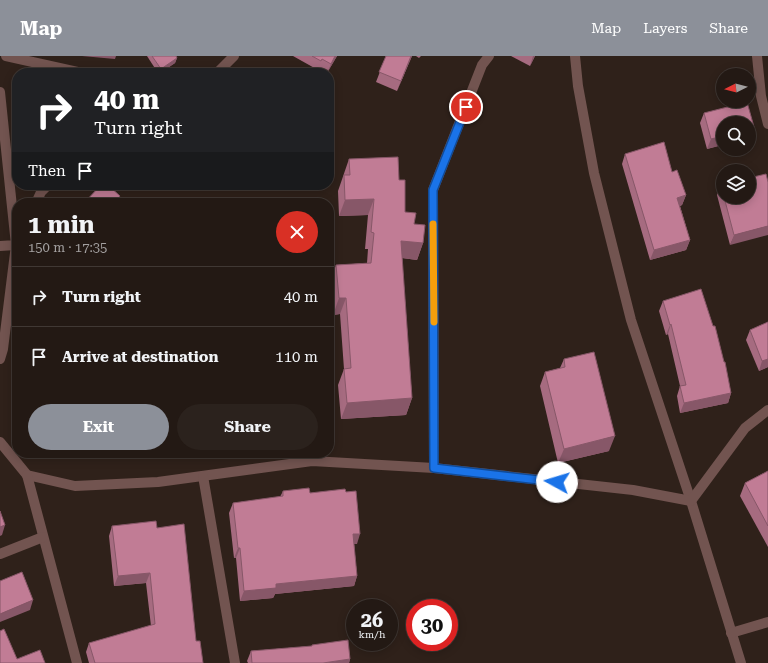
<!DOCTYPE html>
<meta charset="utf-8">
<style>
body{margin:0;font-family:"Roboto Serif",serif;background:#2b221d;color:#f1f3f6;height:100vh;display:flex;flex-direction:column;font-size:15px;white-space:nowrap}
*{box-sizing:border-box;margin:0}
p{font-size:13px;color:#a3a0a0}
.icon{flex:none;width:22px;height:22px;fill:none;stroke:currentColor;stroke-width:2;stroke-linecap:round;stroke-linejoin:round}
.map{position:relative;flex:1;overflow:hidden}
.details{position:absolute;left:12px;top:142px;width:322px;height:260px;display:flex;flex-direction:column;background:#231914;border-radius:16px;box-shadow:0 2px 10px #0003,0 0 0 1px #403834}
.details>*{flex:none}
.guide{position:absolute;left:12px;top:12px;width:322px;height:122px;border-radius:16px;box-shadow:0 2px 10px #0003,0 0 0 1px #403834;background:#202124;color:#fff;overflow:hidden}
.needle{width:26px;rotate:264deg}
.buttons{position:absolute;left:716px;top:12px;display:grid;gap:8px}
.buttons a{display:grid;place-items:center;width:40px;height:40px;border-radius:50%;background:#231914;box-shadow:0 2px 10px #0003,0 0 0 1px #403834;font-size:20px}
.speed{position:absolute;left:346px;top:543px;display:flex;gap:8px;font-size:20px;font-weight:700;text-align:center}
.speed>*{display:grid;place-content:center;width:52px;height:52px;border-radius:50%;background:#231914;box-shadow:0 2px 10px #0003,0 0 0 1px #403834;line-height:1}
.speed small{font-size:10px;font-weight:400}
.speed .limit{border:6px solid #d22;background:#fff;color:#111}
.pin{position:absolute;display:grid;place-items:center;width:34px;height:34px;color:#fff;margin:-17px;border:2px solid #fff;border-radius:50%;box-shadow:0 1px 4px #0007}
.me{position:absolute;width:44px;margin:-22px;rotate:276deg;stroke-linejoin:round;filter:drop-shadow(0 0 3px #0008)}
.turn{display:flex;align-items:center;gap:14px;height:84px;padding:0 16px;font-size:18px}
.turn .icon{width:52px;height:52px;stroke-width:2.5}
.turn b{display:block;font-size:28px;line-height:34px}
.then{display:flex;align-items:center;height:38px;padding:0 16px;background:#0003;gap:8px;font-size:15px}
.round{display:grid;place-items:center;flex:none;width:42px;height:42px;border-radius:21px;background:#2b221d}
.summary{display:flex;align-items:center;justify-content:space-between;height:68px;padding:0 16px}
h1{font-size:24px;font-weight:700;line-height:30px}
.primary-button{display:flex;gap:8px;margin-top:auto;padding:8px 16px}
.primary-button a{flex:1;height:46px;border-radius:24px;background:#8c9099;color:#fff;font-size:16px;font-weight:700;line-height:46px;text-align:center}
.primary-button a+a{background:#2b221d;color:#f1f3f6}
ul{padding:0;list-style:none}
li{display:flex;align-items:center;gap:12px;height:60px;padding:0 16px;border-top:1px solid #403834}
li div{flex:1}
li b{display:block;font-size:15px}
li em{font-style:normal}
header{display:flex;align-items:center;gap:24px;box-sizing:border-box;height:56px;padding:0 20px;background:#8c9099;color:#fff}
header strong{font-size:19px}
nav{display:flex;gap:22px;margin-inline-start:auto;font-size:14px}
.map>svg:first-child{display:block}
.lines{fill:none;stroke-linecap:round;stroke-linejoin:round}
.minor{stroke:#725450;stroke-width:10}
.wall{fill:#a66b80}
.shaded-wall{fill:#875768}
.building{fill:#c17c95;stroke:#875768}
.route-casing{stroke:#114b97;stroke-width:10}
.route{stroke:#1a73e8;stroke-width:7}
.slow{stroke:#f59e0b;stroke-width:7}
</style>
<header>
<strong>Map</strong>
<nav><a>Map</a><a>Layers</a><a>Share</a></nav>
</header>
<div class="map">
<svg width="768" height="607" viewBox="0 0 768 607">
<rect width="100%" height="100%" fill="#2f211a"/>
<g class="lines">
<g class="minor">
<polyline points="6,0 82,17"/>
<polyline points="575,0 578,30 594,117 631,264 691,445 741,607"/>
<polyline points="757,0 761,40 768,68"/>
<polyline points="217,17 234,0"/>
<polyline points="0,36 16,189 0,190"/>
<polyline points="36,147 41,136 48,129"/>
<polyline points="0,303 3,293 16,189 17,187"/>
<polyline points="0,386 27,419 75,430 158,426 312,405 434,412 633,434 691,445 745,372 768,354"/>
<polyline points="434,412 433,134 482,9 489,0"/>
<polyline points="27,419 77,607"/>
<polyline points="203,420 235,607"/>
<polyline points="0,498 43,481"/>
<polyline points="731,577 768,566"/>
</g>
</g>
<g class="wall">
<polygon points="147,0 176,0 177,2 175,7 160,17 158,17"/>
<polygon points="293,0 337,0 327,17 319,12 318,14"/>
<polygon points="386,0 412,0 397,35 376,26"/>
<polygon points="416,0 421,0 419,2"/>
<polygon points="511,0 535,0 530,10"/>
<polygon points="704,57 750,81 707,93 700,67"/>
<polygon points="625,98 672,116 686,139 682,149 680,150 690,184 686,194 650,204 622,108"/>
<polygon points="349,103 399,124 405,156 414,168 423,187 417,204 402,202 412,342 406,359 341,363 338,329 344,313 340,258 333,259 330,226 336,209 367,207 368,193 365,193 368,159 339,160 338,135"/>
<polygon points="766,118 730,189 717,139 721,129 723,128 723,141 749,141"/>
<polygon points="663,245 731,337 728,347 680,357 677,340 680,330 668,278 666,279 659,255"/>
<polygon points="768,266 768,311 759,315 746,284 750,274"/>
<polygon points="564,303 609,395 558,407 540,330 545,316 560,312"/>
<polygon points="768,415 768,491 740,440 745,427"/>
<polygon points="283,435 310,437 357,488 354,488 357,520 354,530 275,538 273,542 240,545 236,502 234,502 229,457 233,447 280,441"/>
<polygon points="112,470 157,472 196,585 203,607 89,607 86,596 89,587 151,570 146,527 114,530 109,480"/>
<polygon points="312,589 350,603 349,607 248,607 247,605 251,595 312,590"/>
</g>
<g class="shaded-wall">
<polygon points="82,0 116,0 115,3"/>
<polygon points="335,0 337,0 327,17 331,8"/>
<polygon points="411,0 412,0 397,35"/>
<polygon points="533,0 535,0 530,10"/>
<polygon points="177,2 175,7 160,17 159,17 161,13"/>
<polygon points="754,71 750,81 749,82 749,73"/>
<polygon points="723,80 723,89 707,93 711,83"/>
<polygon points="686,139 682,149 674,152 677,142"/>
<polygon points="120,140 118,147 115,147 115,146"/>
<polygon points="374,143 368,159 339,160 345,144"/>
<polygon points="768,170 768,179 730,189 734,179"/>
<polygon points="690,184 686,194 650,204 654,194"/>
<polygon points="401,185 423,187 417,204 395,201"/>
<polygon points="339,242 346,242 340,258 333,259"/>
<polygon points="671,268 668,278 666,279 670,269"/>
<polygon points="768,303 768,311 759,315 762,305"/>
<polygon points="731,337 728,347 680,357 684,347"/>
<polygon points="412,342 406,359 341,363 347,347"/>
<polygon points="615,380 609,395 558,407 564,393"/>
<polygon points="5,469 2,479 0,480 0,471"/>
<polygon points="353,478 360,478 357,488 349,488"/>
<polygon points="238,492 240,492 236,502 234,502"/>
<polygon points="150,517 146,527 114,530 118,520"/>
<polygon points="357,520 354,530 275,538 273,542 240,545 244,535 276,528"/>
<polygon points="33,544 30,554 0,566 0,558"/>
<polygon points="350,603 349,607 323,607"/>
</g>
<g class="building">
<polygon points="152,0 176,0 177,2 161,13"/>
<polygon points="312,0 335,0 331,8 322,3 321,5"/>
<polygon points="386,0 411,0 401,25 379,16"/>
<polygon points="747,46 754,71 749,73 749,67 723,67 723,80 711,83 704,57"/>
<polygon points="664,86 672,116 677,114 686,139 677,142 690,184 654,194 625,98"/>
<polygon points="398,101 399,124 405,124 405,156 416,157 414,168 425,169 423,187 401,185 412,342 347,347 344,313 351,312 346,242 339,242 336,209 371,207 374,177 371,176 374,143 345,144 344,119 350,119 349,103"/>
<polygon points="766,118 768,126 768,170 734,179 724,141 749,141 749,122"/>
<polygon points="723,128 723,137 721,129"/>
<polygon points="105,129 108,129 120,140 115,146 117,147 84,147 99,131 101,134"/>
<polygon points="701,233 713,270 715,270 724,306 725,306 731,337 684,347 680,330 686,329 671,268 670,269 663,245"/>
<polygon points="768,266 768,303 762,305 750,274"/>
<polygon points="594,296 615,380 564,393 545,316 565,311 564,303"/>
<polygon points="768,415 768,470 745,427"/>
<polygon points="309,432 310,437 345,433 346,436 356,435 360,478 353,478 357,520 276,528 276,532 244,535 240,492 238,492 233,447 283,440 283,435"/>
<polygon points="0,455 5,469 0,471"/>
<polygon points="156,465 157,472 184,468 196,585 200,585 203,607 95,607 89,587 155,568 150,517 118,520 112,470"/>
<polygon points="22,516 33,544 0,558 0,525"/>
<polygon points="4,573 17,603 40,594 45,607 0,607 0,575"/>
<polygon points="348,584 350,603 323,607 252,607 251,595 312,590 312,589"/>
</g>
<g class="lines">
<g class="route-casing">
<polyline id="route" points="466,51 433,134 434,412 557,426"/>
</g>
<use href="#route" class="route"/>
<polyline class="slow" points="433,168 434,266"/>
</g>
</svg>
<div class="buttons">
<a><svg class="needle" viewBox="-14 -14 28 28"><path d="M0-13l5 13h-10z" fill="#e53935"/><path d="M0 13l5-13h-10z" fill="#a3a0a0"/></svg></a>
<a><svg class="icon" aria-label="search" viewBox="0 0 24 24"><circle cx="10" cy="10" r="6"/><path d="M15 15l6 6"/></svg></a>
<a><svg class="icon" aria-label="layers" viewBox="0 0 24 24"><path d="M12 4l9 5-9 5-9-5zM3 14l9 5 9-5"/></svg></a>
</div>
<div class="speed"><div>26<small>km/h</small></div><div class="limit">30</div></div>
<div class="pin" style="left:466px;top:51px;background:#d93025"><svg class="icon" aria-label="arrive" viewBox="0 0 24 24"><path d="M6 21V4h12l-3 4 3 4H6"/></svg></div>
<svg class="me" style="left:557px;top:426px" viewBox="-20 -20 40 40"><circle r="19" fill="#fff"/><path d="M0-13L10 11 0 6-10 11z" fill="#1a73e8"/></svg>
<div class="guide">
<div class="turn"><svg class="icon" aria-label="right" viewBox="0 0 24 24"><path d="M7 20v-9h11M14 6l5 5-5 5"/></svg><div><b>40 m</b>Turn right</div></div>
<div class="then">Then<svg class="icon" aria-label="arrive" viewBox="0 0 24 24"><path d="M6 21V4h12l-3 4 3 4H6"/></svg></div>
</div>
<section class="details">
<div class="summary"><div><h1>1 min</h1><p>150 m · 17:35</p></div><a class="round" style="background:#d93025;color:#fff"><svg class="icon" aria-label="close" viewBox="0 0 24 24"><path d="M6 6l12 12M18 6L6 18"/></svg></a></div>
<ul>
<li><svg class="icon" aria-label="right" viewBox="0 0 24 24"><path d="M7 20v-9h11M14 6l5 5-5 5"/></svg><div><b>Turn right</b></div><em>40 m</em></li>
<li><svg class="icon" aria-label="arrive" viewBox="0 0 24 24"><path d="M6 21V4h12l-3 4 3 4H6"/></svg><div><b>Arrive at destination</b></div><em>110 m</em></li>
</ul>
<div class="primary-button"><a>Exit</a><a>Share</a></div>
</section>
</div>
